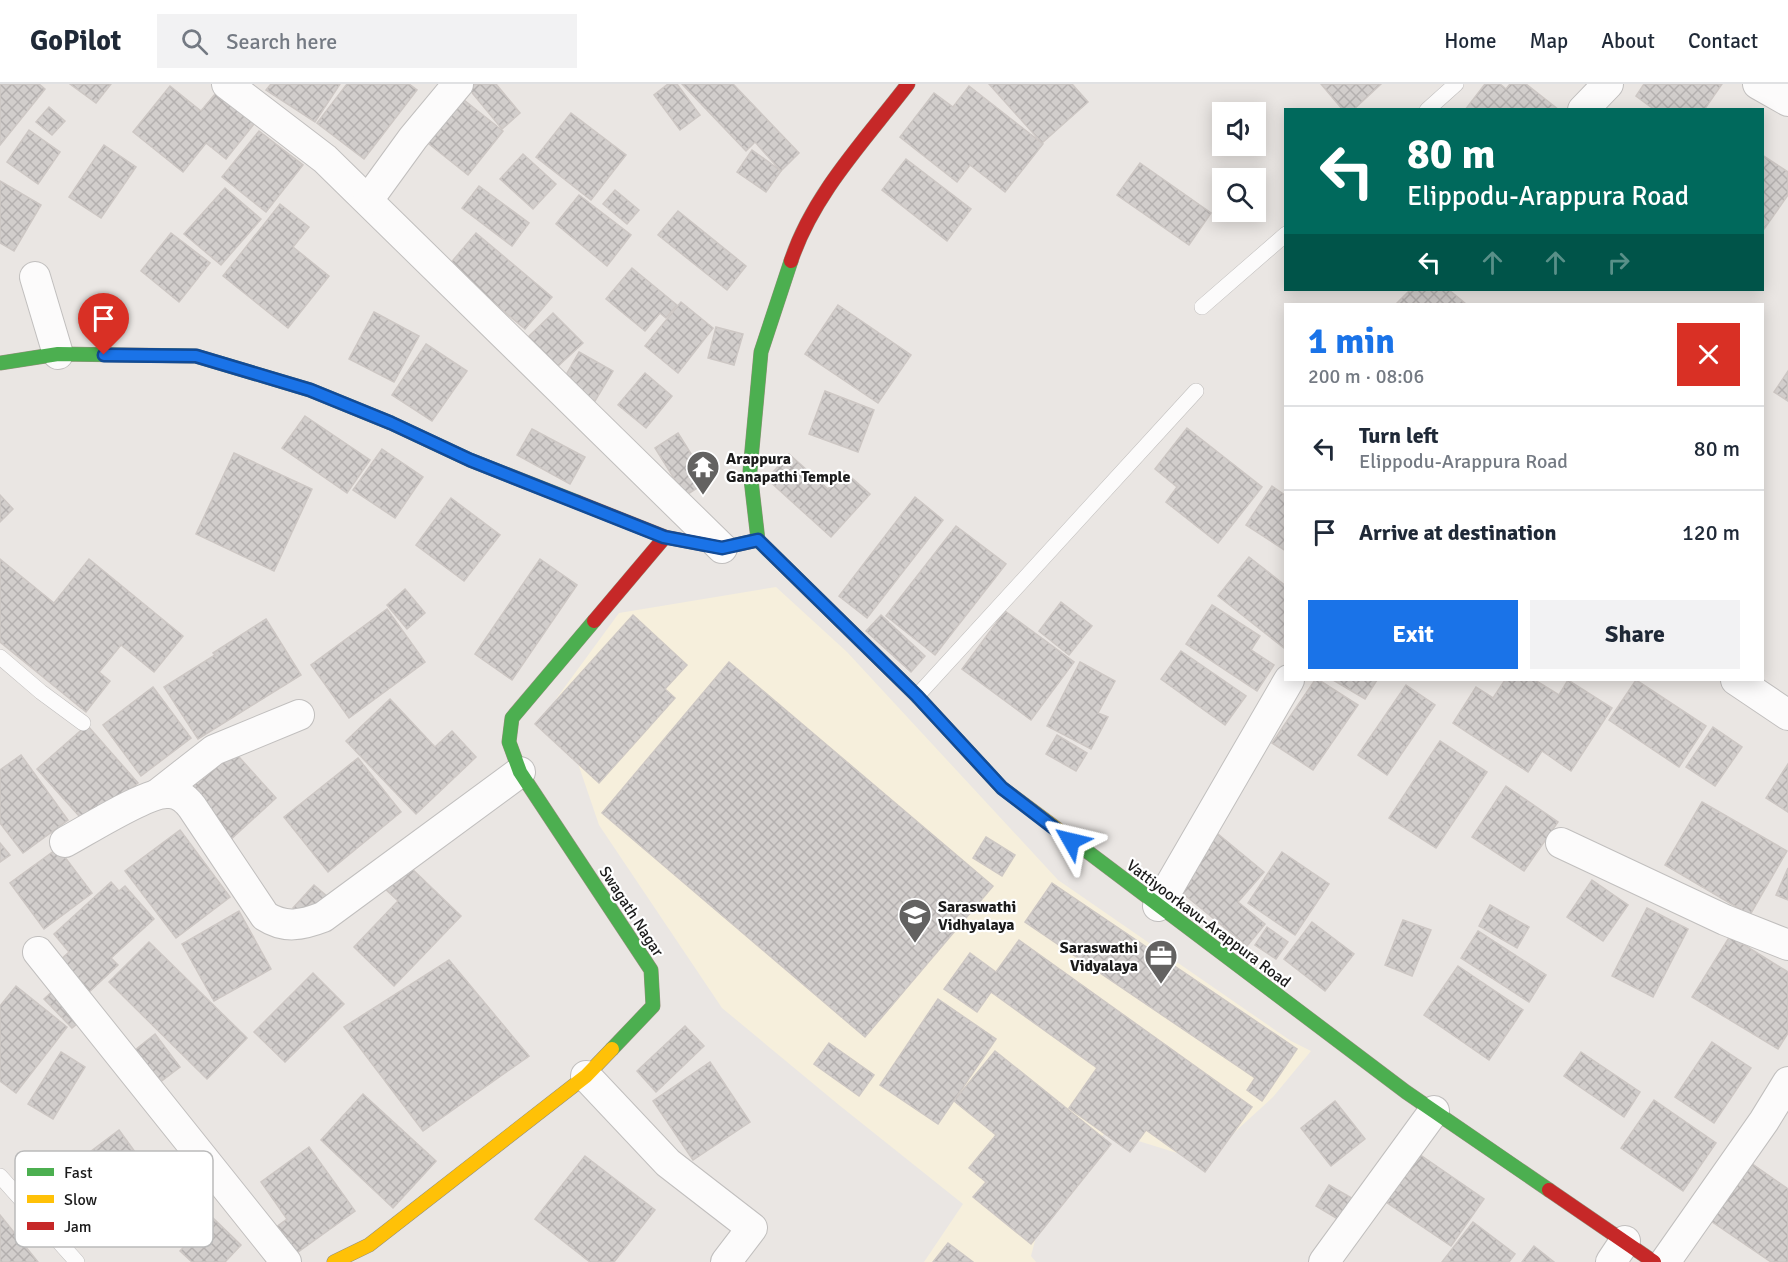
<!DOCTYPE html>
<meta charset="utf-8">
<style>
body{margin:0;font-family:Signika,sans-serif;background:#f2f2f3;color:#1f2937;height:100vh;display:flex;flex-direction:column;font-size:22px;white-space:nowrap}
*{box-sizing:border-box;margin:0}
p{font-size:20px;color:#747a83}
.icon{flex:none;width:33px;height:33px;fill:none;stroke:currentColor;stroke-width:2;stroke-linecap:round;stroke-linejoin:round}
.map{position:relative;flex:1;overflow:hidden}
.sheet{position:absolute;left:1284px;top:219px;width:480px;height:378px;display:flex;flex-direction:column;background:#fff;border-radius:0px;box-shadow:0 3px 15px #0003}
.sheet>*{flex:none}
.banner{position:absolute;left:1284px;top:24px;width:480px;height:183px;border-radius:0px;box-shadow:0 3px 15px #0003;background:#00695c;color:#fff;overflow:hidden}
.tools{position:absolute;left:1212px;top:18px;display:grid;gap:12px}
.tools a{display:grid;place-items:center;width:54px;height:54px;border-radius:0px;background:#fff;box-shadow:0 3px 15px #0003;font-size:30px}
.pin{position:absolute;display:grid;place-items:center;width:51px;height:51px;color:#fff;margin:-62px -26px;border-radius:50% 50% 50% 0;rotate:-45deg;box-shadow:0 0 6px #0007}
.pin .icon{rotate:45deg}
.me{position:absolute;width:66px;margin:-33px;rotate:307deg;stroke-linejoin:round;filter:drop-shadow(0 0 4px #0008)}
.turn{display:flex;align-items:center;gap:21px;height:126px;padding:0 24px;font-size:27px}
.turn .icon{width:78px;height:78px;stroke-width:2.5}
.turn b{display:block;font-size:42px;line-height:51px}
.lanes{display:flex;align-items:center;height:57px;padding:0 24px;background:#0003;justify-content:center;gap:30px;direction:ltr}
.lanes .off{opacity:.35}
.round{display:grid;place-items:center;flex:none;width:63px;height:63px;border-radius:0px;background:#f2f2f3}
.head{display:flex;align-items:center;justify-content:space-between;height:102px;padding:0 24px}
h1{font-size:36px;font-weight:700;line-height:45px;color:#1a73e8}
.button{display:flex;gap:12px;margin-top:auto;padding:12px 24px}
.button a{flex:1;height:69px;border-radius:0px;background:#1a73e8;color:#fff;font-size:24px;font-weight:700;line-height:69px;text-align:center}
.button a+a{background:#f2f2f3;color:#1f2937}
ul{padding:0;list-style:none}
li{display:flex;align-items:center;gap:18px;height:84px;padding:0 24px;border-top:2px solid #e0e1e3}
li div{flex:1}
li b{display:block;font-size:22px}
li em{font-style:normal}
header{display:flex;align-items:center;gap:36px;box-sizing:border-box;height:84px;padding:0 30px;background:#fff;border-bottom:2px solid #e0e1e3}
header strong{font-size:28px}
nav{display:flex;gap:33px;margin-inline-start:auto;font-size:21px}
.search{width:420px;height:54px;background:#f2f2f3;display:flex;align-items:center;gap:15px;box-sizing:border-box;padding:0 21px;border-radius:0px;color:#747a83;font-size:22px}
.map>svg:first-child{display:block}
.education{fill:#f6efdc}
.building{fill:url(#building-cross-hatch);stroke:#cdc7c4;stroke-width:1.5}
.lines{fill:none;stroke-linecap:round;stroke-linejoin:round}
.lane-casing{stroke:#c1bfbe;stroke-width:16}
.street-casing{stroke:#c1bfbe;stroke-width:32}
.fast-casing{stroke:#94907c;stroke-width:15}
.slow-casing{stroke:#94907c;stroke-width:15}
.jam-casing{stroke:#94907c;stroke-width:15}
.lane{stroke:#fcfbfb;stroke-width:15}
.street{stroke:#fcfbfb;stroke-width:30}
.fast{stroke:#4caf50;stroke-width:14}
.slow{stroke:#ffc107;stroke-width:14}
.jam{stroke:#c62828;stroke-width:14}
.route-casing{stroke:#114b97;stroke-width:15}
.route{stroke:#1a73e8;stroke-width:10}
.labels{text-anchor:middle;stroke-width:4.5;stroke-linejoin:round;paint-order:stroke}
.poi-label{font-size:16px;font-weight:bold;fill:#1b1b1b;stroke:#fff;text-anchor:start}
.street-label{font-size:16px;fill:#1b1b1b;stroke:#fff}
.key{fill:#fff;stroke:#bbb;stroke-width:1.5}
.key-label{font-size:16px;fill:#1b1b1b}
</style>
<header>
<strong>GoPilot</strong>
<div class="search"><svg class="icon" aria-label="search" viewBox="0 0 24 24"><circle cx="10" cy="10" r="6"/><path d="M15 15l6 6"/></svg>Search here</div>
<nav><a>Home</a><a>Map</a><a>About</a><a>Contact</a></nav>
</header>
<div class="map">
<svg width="1788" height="1178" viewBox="0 0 1788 1178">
<defs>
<pattern id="building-cross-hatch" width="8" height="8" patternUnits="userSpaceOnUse" patternTransform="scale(1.5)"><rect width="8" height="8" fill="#d2cecc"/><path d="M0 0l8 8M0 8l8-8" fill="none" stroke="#b4b0af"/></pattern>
</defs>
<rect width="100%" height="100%" fill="#eae6e3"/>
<polygon class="education" points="776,503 847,568 1058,796 1291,957 1311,967 1273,1013 1203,1077 1106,1047 1038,1145 1031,1172 1036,1178 924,1178 963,1120 839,1021 722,924 599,741 556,615 619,529"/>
<g class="building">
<polygon points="0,0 39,0 45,5 0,61"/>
<polygon points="70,0 111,0 96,19"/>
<polygon points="271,0 340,0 315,38 266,6"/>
<polygon points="347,0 409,0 417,6 364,75 317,39"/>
<polygon points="475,0 496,0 520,29 502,45 469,5"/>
<polygon points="668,0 677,0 700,31 680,46 654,11"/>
<polygon points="682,0 733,0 799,69 781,87 755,58 746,67"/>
<polygon points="989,0 1072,0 1088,18 1042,59"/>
<polygon points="1321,0 1381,0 1353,26 1343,26"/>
<polygon points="1485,0 1500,0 1506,5 1510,0 1526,0 1559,26 1465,26"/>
<polygon points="1644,0 1722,0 1704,26 1655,26 1636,12"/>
<polygon points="170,2 201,27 220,4 258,35 226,75 206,59 183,88 133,48"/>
<polygon points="969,2 1043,60 1005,108 970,81 957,98 900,53 934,9 953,23"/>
<polygon points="454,8 503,47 468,91 419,52"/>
<polygon points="49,23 65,37 52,51 36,38"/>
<polygon points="571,29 626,71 591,116 536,73"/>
<polygon points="29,46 60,68 38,100 7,78"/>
<polygon points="259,47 303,81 266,128 222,93"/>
<polygon points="104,61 136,83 101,134 69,113"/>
<polygon points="752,66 781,87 766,108 737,88"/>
<polygon points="523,70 556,100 533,125 500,95"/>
<polygon points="1762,71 1788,88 1788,111 1762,148"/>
<polygon points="906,75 971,125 947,157 882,106"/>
<polygon points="1140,79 1211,129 1189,161 1117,111"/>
<polygon points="0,97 41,121 14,167 0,159"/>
<polygon points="479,102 529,139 512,162 462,124"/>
<polygon points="225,104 261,135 221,181 184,150"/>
<polygon points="615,106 639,126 627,140 603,120"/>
<polygon points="579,111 631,151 607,182 556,140"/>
<polygon points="280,120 309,143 293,163 329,192 288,244 223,192"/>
<polygon points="678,127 746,182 727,206 658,151"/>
<polygon points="171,149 210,179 179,218 141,187"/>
<polygon points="476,149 552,213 525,245 449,181"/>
<polygon points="632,184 677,221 666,234 660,229 645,247 606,215"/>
<polygon points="1410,206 1449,206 1466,220 1396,220"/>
<polygon points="681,218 713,244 678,289 645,262"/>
<polygon points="838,221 911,271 878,319 805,270"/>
<polygon points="374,228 419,252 394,298 349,275"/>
<polygon points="553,229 583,259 556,284 527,254"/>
<polygon points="716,243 743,250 734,281 708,274"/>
<polygon points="426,260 467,287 432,337 392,311"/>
<polygon points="579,268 613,287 595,317 562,298"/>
<polygon points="1788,287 1788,317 1774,308"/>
<polygon points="645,289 672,312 646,344 618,321"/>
<polygon points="825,307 874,326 858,368 809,350"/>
<polygon points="305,332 370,376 347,409 282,364"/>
<polygon points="1187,344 1262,403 1218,459 1166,418 1177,403 1155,385"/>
<polygon points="532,345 585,373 570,400 517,371"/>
<polygon points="678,349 708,397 685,412 655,364"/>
<polygon points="382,365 423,393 395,434 353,406"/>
<polygon points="234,369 312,405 274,487 196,450"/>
<polygon points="789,370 828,405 844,387 870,410 831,453 767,395"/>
<polygon points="1272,402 1286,412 1286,467 1246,441"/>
<polygon points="0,411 13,425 0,438"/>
<polygon points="915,413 943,436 867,534 839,512"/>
<polygon points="451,414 500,451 464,497 416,461"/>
<polygon points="956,442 1006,480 935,571 886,532"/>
<polygon points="1249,473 1286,502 1284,564 1218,512"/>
<polygon points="0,475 54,519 89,475 183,552 154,588 121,561 99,588 110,597 86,628 0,558"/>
<polygon points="540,475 577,501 512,596 475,570"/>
<polygon points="405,505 425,529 407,545 387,521"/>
<polygon points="1061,518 1092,542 1069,571 1039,547"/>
<polygon points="1212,521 1260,552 1251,566 1274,581 1257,607 1186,560"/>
<polygon points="387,525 425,578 349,634 311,581"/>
<polygon points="1005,527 1074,578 1031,636 962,585"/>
<polygon points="633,531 687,581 665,605 675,614 599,699 535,640"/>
<polygon points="881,531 925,572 911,588 866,547"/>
<polygon points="266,535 301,591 198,655 164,603 215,571 213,569"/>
<polygon points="1181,567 1246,612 1225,641 1161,595"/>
<polygon points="729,578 993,802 865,953 602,729"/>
<polygon points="1080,578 1115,597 1098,629 1108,633 1091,665 1047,642"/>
<polygon points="1315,596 1319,596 1358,621 1313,686 1272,659"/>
<polygon points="1333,596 1377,596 1365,615"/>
<polygon points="1505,596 1535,596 1559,611 1568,596 1612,624 1571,687 1542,667 1528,688 1453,639 1476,603 1493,614"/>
<polygon points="1636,596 1706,642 1679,683 1609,636"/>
<polygon points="1406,601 1435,621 1387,691 1358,671"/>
<polygon points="153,603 191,654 141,692 103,641"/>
<polygon points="390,615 435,663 452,647 476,673 416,730 346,657"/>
<polygon points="87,641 138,699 88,742 37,685"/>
<polygon points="1713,643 1742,663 1715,702 1686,683"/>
<polygon points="1057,651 1087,669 1076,687 1046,670"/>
<polygon points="1440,657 1487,688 1436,764 1389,734"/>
<polygon points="230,663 276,714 228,758 182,706"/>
<polygon points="21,671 68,736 23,769 0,739 0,686"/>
<polygon points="358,674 401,728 328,788 284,733"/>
<polygon points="1788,680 1788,728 1766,714"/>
<polygon points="1506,702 1558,738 1524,787 1472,753"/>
<polygon points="1702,718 1787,767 1750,831 1665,781"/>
<polygon points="180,746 230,813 176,854 125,787"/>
<polygon points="1218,750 1264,788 1238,818 1265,840 1247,862 1175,803"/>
<polygon points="986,753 1015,771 1002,792 973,774"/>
<polygon points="0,759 10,771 0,778"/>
<polygon points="58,764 92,809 44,845 10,799"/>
<polygon points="1282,768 1329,800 1295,851 1248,819"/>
<polygon points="405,778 461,832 394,902 354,863 398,817 382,802"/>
<polygon points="1788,784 1788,816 1776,811"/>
<polygon points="1592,796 1628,821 1603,857 1567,833"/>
<polygon points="111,798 119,807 125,802 154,835 111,874 118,881 87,910 58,878 69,868 54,850"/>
<polygon points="1052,799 1297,965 1262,1017 1247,1006 1255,994 1025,838"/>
<polygon points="314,801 328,813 307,836 293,824"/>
<polygon points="1490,821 1529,843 1517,864 1479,842"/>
<polygon points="1647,824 1688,845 1653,913 1612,892"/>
<polygon points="239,827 271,885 214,917 182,860"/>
<polygon points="1403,836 1431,846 1412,892 1385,881"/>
<polygon points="1312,838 1354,870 1325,907 1284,875"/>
<polygon points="1267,843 1288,858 1276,875 1255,861"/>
<polygon points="1478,847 1546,891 1529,918 1461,874"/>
<polygon points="1730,852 1788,888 1788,949 1778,965 1692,913"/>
<polygon points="1019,856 1252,1023 1205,1088 1146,1046 1130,1068 1069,1024 1097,984 991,908 977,928 944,905 970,869 996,888"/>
<polygon points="149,858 247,954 207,995 109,898"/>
<polygon points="449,876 529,972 423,1047 344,943"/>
<polygon points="1458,882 1523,926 1489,976 1424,931"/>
<polygon points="313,889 344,920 285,978 254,948"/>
<polygon points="16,902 67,943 16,1009 0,997 0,922"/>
<polygon points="55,905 83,935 72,944 44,915"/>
<polygon points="938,915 996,955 938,1040 880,1001"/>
<polygon points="685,942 704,962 656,1008 637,987"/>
<polygon points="155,950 180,983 155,1002 130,970"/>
<polygon points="1712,958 1751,984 1714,1039 1675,1013"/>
<polygon points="829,959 874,991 859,1012 814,980"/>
<polygon points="995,967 1111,1060 1031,1160 973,1113 986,1098 969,1084 996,1051 954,1017"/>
<polygon points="61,968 85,983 53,1035 28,1020"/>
<polygon points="1581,968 1640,1008 1624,1033 1564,992"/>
<polygon points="710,978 750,1038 693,1076 653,1017"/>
<polygon points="363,1010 436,1077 393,1124 321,1056"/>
<polygon points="1654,1016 1716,1059 1683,1107 1621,1064"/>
<polygon points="1335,1017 1365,1055 1331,1082 1301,1044"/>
<polygon points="119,1046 165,1109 99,1158 53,1096"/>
<polygon points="309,1063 355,1127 294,1171 275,1144 287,1135 261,1098"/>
<polygon points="1419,1070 1484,1115 1451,1162 1386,1118"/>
<polygon points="585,1072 655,1126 614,1178 590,1178 535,1135"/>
<polygon points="1751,1079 1788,1105 1788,1178 1771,1178 1711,1137"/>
<polygon points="1329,1101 1355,1116 1341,1137 1316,1122"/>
<polygon points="0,1131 38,1178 0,1178"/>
<polygon points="212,1133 241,1161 225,1178 192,1178 180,1167"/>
<polygon points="1473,1138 1515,1170 1509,1178 1442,1178"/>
<polygon points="948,1159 973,1178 933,1178"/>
<polygon points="1534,1162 1554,1178 1522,1178"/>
</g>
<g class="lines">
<g class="lane-casing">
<g id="lane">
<polyline points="1427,26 1456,0"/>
<polyline points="1202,223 1286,150"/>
<polyline points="0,573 41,608 83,639"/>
<polyline points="917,612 1196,307"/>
<polyline points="0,1092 77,1178"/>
</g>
</g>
<g class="street-casing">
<g id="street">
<polyline points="227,0 325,75 722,464"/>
<polyline points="1758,0 1788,17"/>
<polyline points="1583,26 1608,0"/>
<polyline points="368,116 413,54 458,0"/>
<polyline points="35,193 58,270"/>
<polyline points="1736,596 1788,631"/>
<polyline points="159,709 214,666 299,631"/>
<path d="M65,758C86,747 148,707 169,709C179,709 186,715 192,723L265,832C285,845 302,841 323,833L520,688"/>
<polyline points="1561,759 1725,836 1788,861"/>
<polyline points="1158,822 1289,596"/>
<polyline points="38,868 286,1178"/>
<polyline points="586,992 668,1079 752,1144 726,1178"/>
<polyline points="1324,1178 1434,1027"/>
<polyline points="1611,1178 1625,1157"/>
<polyline points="1665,1178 1764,1037 1788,998"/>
</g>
</g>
<g class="fast-casing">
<g id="fast">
<polyline points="0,279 58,270 196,272 310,306 391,339 470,376 577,418"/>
<polyline points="758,456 750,387 761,268 791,177"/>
<polyline points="594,537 512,634 509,658 520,688 651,886 653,922 612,965"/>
<polyline points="1080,762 1406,1008 1549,1106"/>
</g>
</g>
<g class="slow-casing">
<g id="slow">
<polyline points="758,456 917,612 1002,704 1080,762"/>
<polyline points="334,1178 369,1161 586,992 612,965"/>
</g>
</g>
<g class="jam-casing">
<g id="jam">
<path d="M791,177C813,110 866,55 908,0"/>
<polyline points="577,418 665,453 722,464 758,456"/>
<polyline points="594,537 665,453"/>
<polyline points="1549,1106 1654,1178"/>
</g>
</g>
<use href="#lane" class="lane"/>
<use href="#street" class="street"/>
<use href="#fast" class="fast"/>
<use href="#slow" class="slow"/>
<use href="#jam" class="jam"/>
</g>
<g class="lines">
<g class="route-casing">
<polyline id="route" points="104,271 196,272 310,306 391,339 470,376 664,453 722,464 758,456 917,612 1002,704 1071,757"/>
</g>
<use href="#route" class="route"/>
</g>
<defs>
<g id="temple-pin" transform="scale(1.725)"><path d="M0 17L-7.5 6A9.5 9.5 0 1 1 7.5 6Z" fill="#636261" stroke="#fff"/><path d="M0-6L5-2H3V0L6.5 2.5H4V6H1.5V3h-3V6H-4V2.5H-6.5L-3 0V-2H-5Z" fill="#fff"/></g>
<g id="school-pin" transform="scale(1.725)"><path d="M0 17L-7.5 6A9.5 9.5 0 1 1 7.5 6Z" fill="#636261" stroke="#fff"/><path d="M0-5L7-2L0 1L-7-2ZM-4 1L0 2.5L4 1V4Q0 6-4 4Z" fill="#fff"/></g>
<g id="office-pin" transform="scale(1.725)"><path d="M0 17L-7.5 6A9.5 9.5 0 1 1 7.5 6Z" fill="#636261" stroke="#fff"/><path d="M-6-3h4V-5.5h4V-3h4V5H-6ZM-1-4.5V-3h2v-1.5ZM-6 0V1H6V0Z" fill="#fff"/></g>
</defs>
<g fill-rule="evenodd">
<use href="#temple-pin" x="703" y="383"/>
<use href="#school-pin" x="915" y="831"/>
<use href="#office-pin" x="1161" y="872"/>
</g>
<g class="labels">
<g class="poi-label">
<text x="726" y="380">Arappura<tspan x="726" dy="18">Ganapathi Temple</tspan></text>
<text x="938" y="828">Saraswathi<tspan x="938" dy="18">Vidhyalaya</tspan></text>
<text x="1138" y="869" text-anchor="end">Saraswathi<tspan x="1138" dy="18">Vidyalaya</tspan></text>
</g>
<g class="street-label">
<text transform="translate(632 827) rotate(57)" y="6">Swagath Nagar</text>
<text transform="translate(1209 839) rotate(37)" y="6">Vattiyoorkavu-Arappura Road</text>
</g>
</g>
<rect x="15" y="1067" width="198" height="96" rx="9" class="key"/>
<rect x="27" y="1084" width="27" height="8" fill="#4caf50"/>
<rect x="27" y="1111" width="27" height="8" fill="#ffc107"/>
<rect x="27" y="1138" width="27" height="8" fill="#c62828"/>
<g class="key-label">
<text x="64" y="1094">Fast</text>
<text x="64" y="1121">Slow</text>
<text x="64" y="1148">Jam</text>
</g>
</svg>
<div class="tools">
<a><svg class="icon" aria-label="sound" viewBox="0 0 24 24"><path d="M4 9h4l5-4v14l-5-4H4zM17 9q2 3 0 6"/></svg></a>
<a><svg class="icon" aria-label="search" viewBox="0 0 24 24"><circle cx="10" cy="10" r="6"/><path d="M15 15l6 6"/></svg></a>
</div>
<div class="pin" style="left:104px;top:271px;background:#d93025"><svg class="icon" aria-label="arrive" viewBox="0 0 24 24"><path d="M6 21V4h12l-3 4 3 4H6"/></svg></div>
<svg class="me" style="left:1071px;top:757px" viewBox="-20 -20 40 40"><path d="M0-17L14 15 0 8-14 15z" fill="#1a73e8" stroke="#fff" stroke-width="4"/></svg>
<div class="banner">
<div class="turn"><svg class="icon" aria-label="left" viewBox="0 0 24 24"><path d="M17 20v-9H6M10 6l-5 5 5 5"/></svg><div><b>80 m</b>Elippodu-Arappura Road</div></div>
<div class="lanes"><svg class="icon" aria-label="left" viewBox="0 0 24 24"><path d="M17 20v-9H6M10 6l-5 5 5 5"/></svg><svg class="icon off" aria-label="ahead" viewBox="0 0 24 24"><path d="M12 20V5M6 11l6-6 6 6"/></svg><svg class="icon off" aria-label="ahead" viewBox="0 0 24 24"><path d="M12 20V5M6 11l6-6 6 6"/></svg><svg class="icon off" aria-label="right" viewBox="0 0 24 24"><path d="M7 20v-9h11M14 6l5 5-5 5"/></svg></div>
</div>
<section class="sheet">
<div class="head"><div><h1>1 min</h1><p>200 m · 08:06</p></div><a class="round" style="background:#d93025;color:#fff"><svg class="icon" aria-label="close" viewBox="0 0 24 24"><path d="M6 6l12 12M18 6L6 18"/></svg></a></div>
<ul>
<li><svg class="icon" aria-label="left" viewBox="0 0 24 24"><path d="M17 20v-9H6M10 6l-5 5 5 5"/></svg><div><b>Turn left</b><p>Elippodu-Arappura Road</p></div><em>80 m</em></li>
<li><svg class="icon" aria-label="arrive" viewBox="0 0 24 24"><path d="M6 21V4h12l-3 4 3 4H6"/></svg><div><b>Arrive at destination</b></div><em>120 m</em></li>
</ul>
<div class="button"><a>Exit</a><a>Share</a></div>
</section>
</div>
